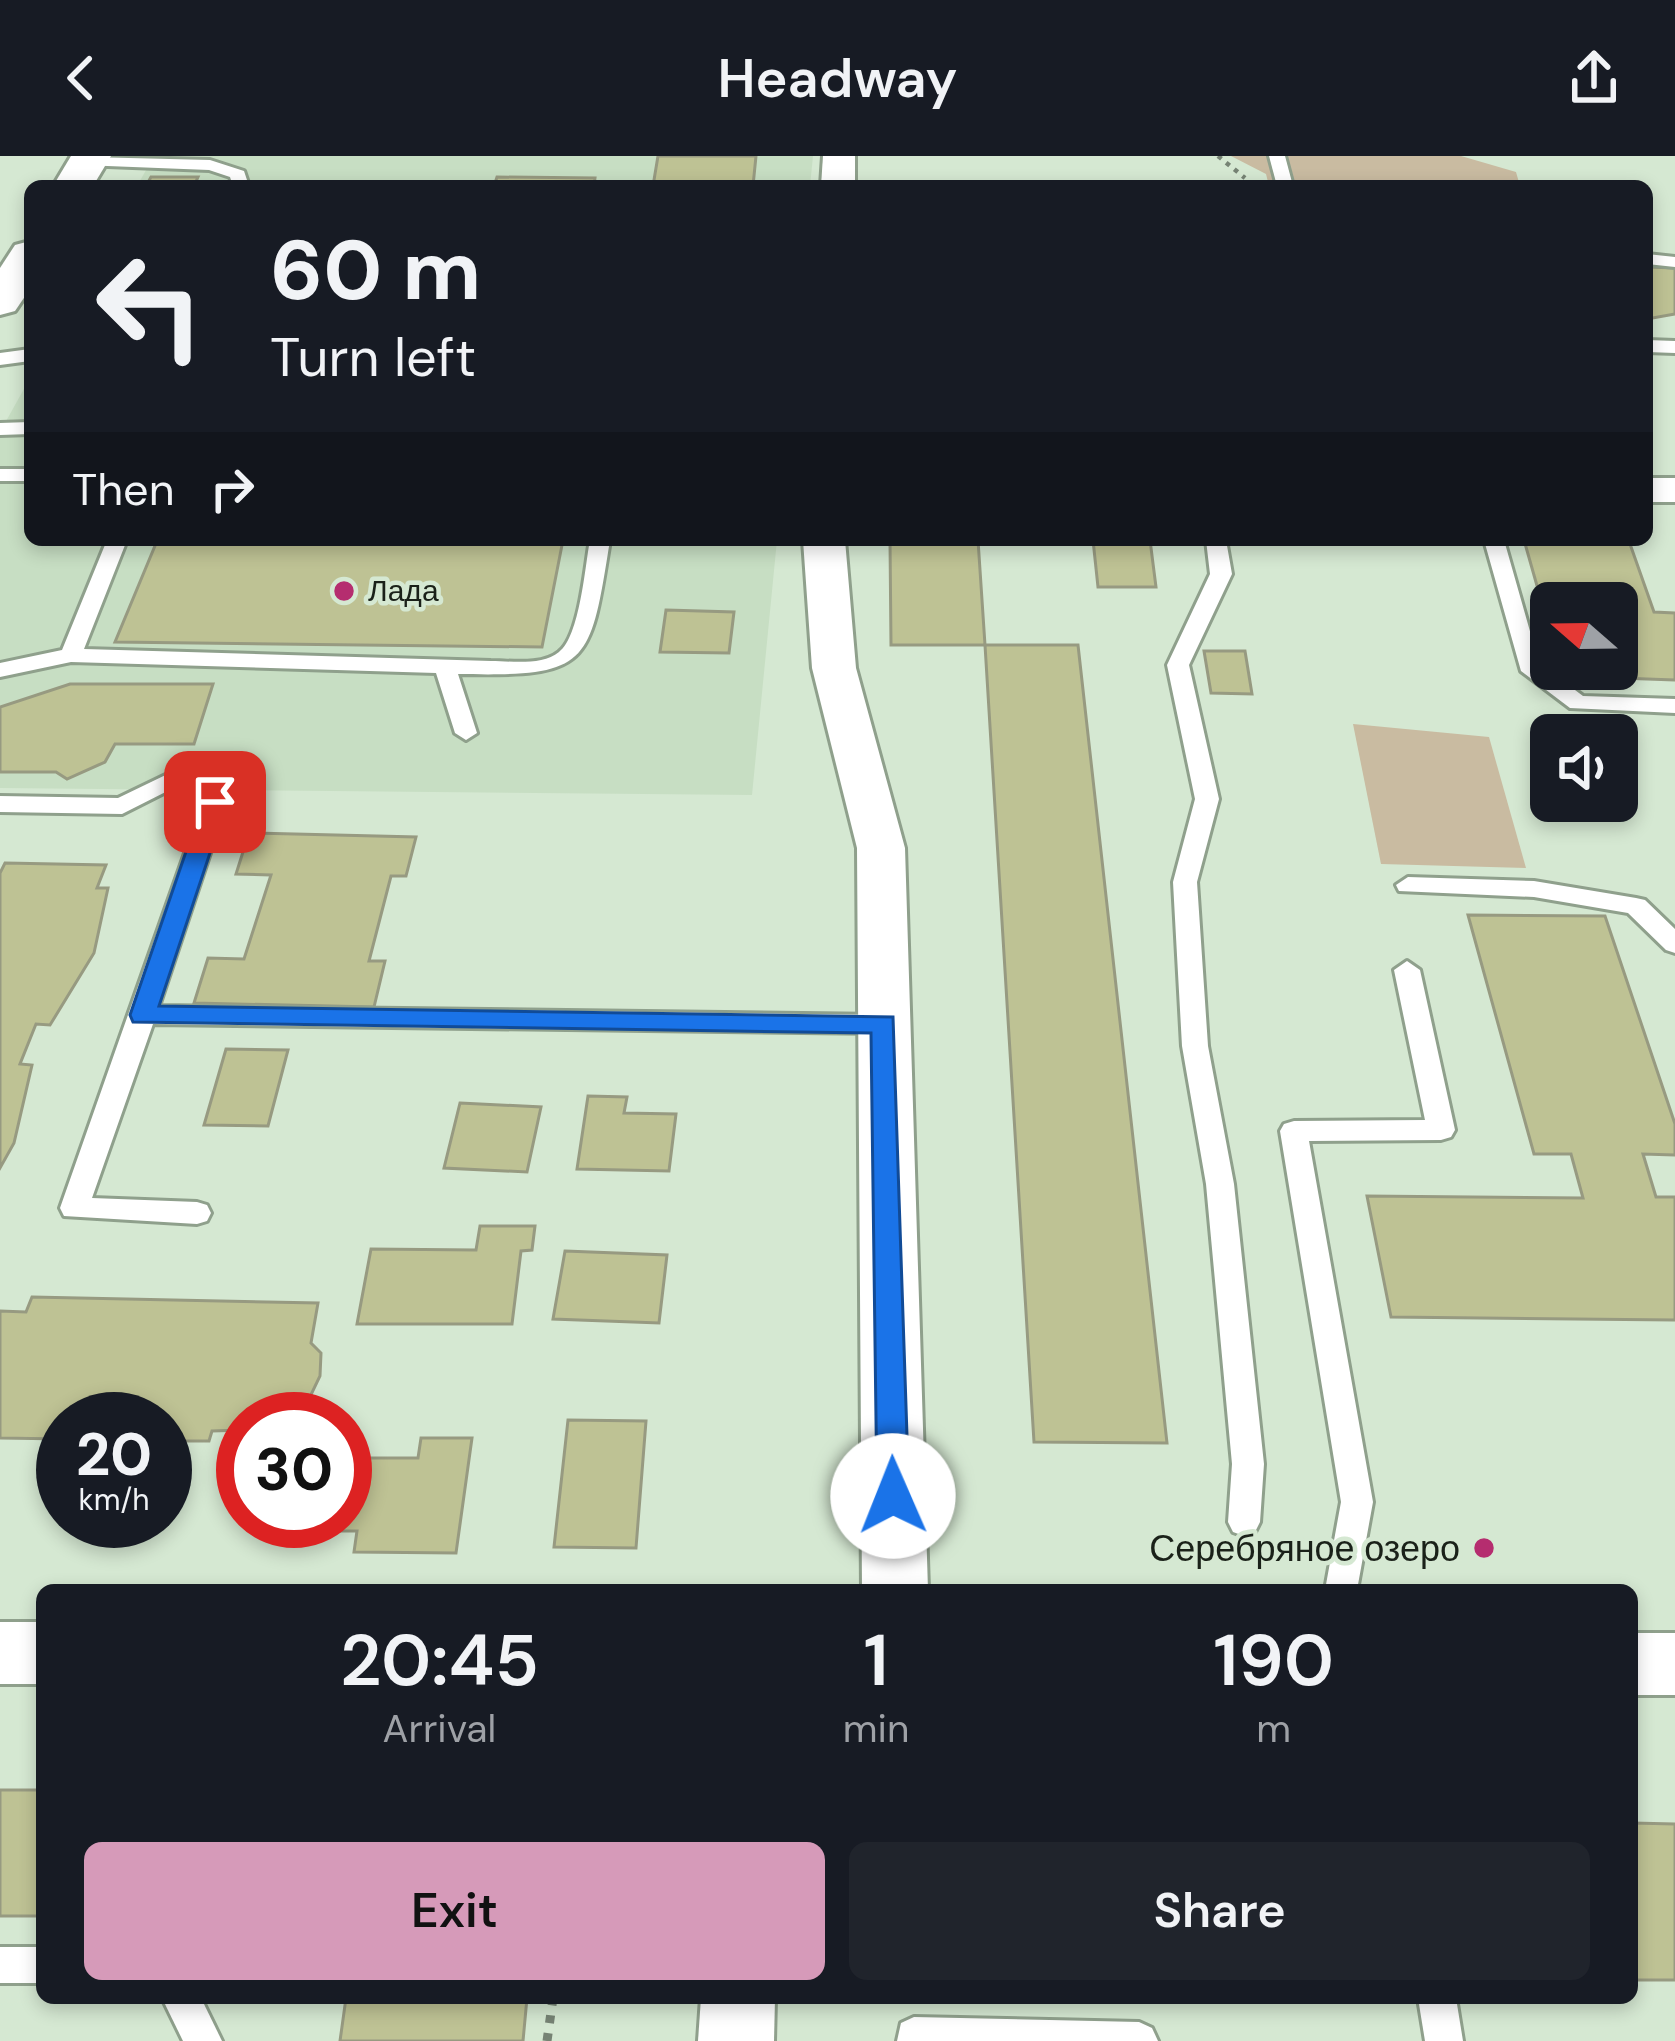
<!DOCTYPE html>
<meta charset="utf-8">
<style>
body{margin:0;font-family:"DM Sans",sans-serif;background:#20242c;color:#f1f3f6;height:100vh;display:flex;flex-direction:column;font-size:45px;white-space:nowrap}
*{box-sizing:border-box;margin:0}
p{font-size:39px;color:#9ea1a6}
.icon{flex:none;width:66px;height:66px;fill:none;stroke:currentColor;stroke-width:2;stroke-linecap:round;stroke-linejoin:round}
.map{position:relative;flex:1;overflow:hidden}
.side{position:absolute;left:36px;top:1428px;width:1602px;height:420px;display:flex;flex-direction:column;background:#171b24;border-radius:18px;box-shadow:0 6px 18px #0003}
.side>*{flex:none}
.hud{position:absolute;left:24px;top:24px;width:1629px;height:366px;border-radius:18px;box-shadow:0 6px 18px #0003;background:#171b24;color:#f1f3f6;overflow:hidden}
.needle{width:78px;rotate:290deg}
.fabs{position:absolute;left:1530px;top:426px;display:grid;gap:24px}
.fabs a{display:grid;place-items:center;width:108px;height:108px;border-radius:18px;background:#171b24;box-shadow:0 6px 18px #0003;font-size:60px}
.speed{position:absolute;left:36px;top:1236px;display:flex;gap:24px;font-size:60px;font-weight:700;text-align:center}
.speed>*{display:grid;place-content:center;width:156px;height:156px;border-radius:50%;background:#171b24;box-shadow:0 6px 18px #0003;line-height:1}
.speed small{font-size:30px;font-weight:400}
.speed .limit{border:18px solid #d22;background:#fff;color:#111}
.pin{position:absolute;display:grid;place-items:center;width:102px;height:102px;color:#fff;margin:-51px;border-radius:24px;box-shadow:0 6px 18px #0006}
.me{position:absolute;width:132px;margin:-66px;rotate:359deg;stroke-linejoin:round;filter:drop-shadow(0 0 9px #0008)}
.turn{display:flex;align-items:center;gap:42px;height:252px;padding:0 48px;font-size:54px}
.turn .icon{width:156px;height:156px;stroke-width:2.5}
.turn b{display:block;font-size:84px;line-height:102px}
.then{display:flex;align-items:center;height:114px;padding:0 48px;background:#0003;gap:24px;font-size:45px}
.eta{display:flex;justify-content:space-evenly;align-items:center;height:204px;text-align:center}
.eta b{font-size:72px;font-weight:600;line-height:84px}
.button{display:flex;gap:24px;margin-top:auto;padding:24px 48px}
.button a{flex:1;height:138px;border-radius:18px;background:#d69ab9;color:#111;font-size:48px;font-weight:600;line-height:138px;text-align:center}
.button a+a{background:#20242c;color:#f1f3f6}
header{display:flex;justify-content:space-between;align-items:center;height:156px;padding:0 48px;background:#171b24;font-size:54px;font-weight:600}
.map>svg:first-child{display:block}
.built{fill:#c7dec3}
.green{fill:#c9bba1}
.building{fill:#bec294;stroke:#979a81;stroke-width:3}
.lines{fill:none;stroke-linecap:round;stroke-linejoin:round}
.lane-casing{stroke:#8fa08c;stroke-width:6}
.street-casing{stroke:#8fa08c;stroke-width:6}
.secondary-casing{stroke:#8fa08c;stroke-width:6}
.path-far1{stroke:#768374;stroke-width:4.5;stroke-dasharray:4.5 6;stroke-linecap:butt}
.path{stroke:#768374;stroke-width:9;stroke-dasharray:8 10;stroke-linecap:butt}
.lane{fill:#fff;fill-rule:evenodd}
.street{fill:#fff;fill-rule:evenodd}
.secondary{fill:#fff;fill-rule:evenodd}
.route{fill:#1a73e8;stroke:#114b97;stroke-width:3}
.poi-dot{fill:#b52d6f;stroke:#d5e8d2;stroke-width:4.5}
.labels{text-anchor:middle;stroke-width:9;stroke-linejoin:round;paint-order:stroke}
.far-poi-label{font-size:30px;fill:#1a2119;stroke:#d5e8d2;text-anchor:start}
.poi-label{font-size:36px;fill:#1a2119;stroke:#d5e8d2;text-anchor:end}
</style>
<header><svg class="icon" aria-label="back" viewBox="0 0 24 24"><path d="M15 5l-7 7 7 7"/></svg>Headway<svg class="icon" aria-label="share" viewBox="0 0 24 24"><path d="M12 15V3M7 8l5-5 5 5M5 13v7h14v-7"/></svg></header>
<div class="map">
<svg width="1675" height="1885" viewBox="0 0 1675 1885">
<rect width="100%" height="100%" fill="#d5e8d2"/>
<g class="built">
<polygon points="154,0 813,0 810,30 137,30"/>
<polygon points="30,222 30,384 777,384 752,639 0,632 0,276"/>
</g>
<g class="green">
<polygon points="1231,0 1461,0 1516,16 1520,30 1269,30 1266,18"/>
<polygon points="1353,568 1489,581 1526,712 1381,708"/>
</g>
<g class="building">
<polygon points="658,0 756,0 753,30 653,30"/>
<polygon points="151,21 198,21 194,30 146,30"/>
<polygon points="497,21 595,22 594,30 494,30"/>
<polygon points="1647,111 1675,112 1675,158 1647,163"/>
<polygon points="563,384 542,491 115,486 157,385"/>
<polygon points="890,384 978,384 985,489 891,489"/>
<polygon points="1093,384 1150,384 1156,431 1098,431"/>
<polygon points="1524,384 1630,388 1654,456 1675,457 1675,524 1563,520 1561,513 1617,513 1617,447 1551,447 1551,479"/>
<polygon points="666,454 734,456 729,497 660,496"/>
<polygon points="985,489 1078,489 1167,1287 1034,1286"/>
<polygon points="1204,495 1245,495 1252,538 1211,537"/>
<polygon points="70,528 213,528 194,588 115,588 105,606 67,623 56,616 0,616 0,551"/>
<polygon points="249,677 416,681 406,720 391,720 369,805 385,805 374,851 194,847 208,802 244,803 271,719 236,718"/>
<polygon points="5,707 106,709 97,732 108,732 94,797 50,869 36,868 20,908 32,909 14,987 0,1012 0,717"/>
<polygon points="1468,759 1605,760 1675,968 1675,999 1643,998 1656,1041 1675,1041 1675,1164 1391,1161 1367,1040 1583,1042 1571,998 1534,998"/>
<polygon points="226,893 288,894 268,970 204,969"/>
<polygon points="588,940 627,941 624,957 676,958 669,1015 577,1013"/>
<polygon points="460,947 541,951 527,1016 444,1012"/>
<polygon points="480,1070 535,1070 532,1094 521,1095 512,1168 357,1168 371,1093 476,1094"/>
<polygon points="565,1095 667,1099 659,1167 553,1163"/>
<polygon points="32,1141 318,1147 311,1187 321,1197 320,1220 309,1243 290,1263 243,1263 243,1274 212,1275 209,1285 165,1285 165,1263 63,1263 63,1283 0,1282 0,1155 26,1156"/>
<polygon points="568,1264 646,1265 636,1392 554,1391"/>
<polygon points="421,1282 472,1282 456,1397 354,1396 357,1375 315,1375 317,1365 345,1365 345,1302 418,1302"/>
<rect x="0" y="1634" width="42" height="126"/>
<polygon points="1632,1667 1675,1668 1675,1824 1632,1824"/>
<polygon points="346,1842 527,1842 523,1885 340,1885"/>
</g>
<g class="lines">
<g class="lane-casing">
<g id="lane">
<polygon points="1269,0 1285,0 1293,30 1277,30"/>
<polygon points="88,1 210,4 244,15 249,30 233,30 230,21 209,14 82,9 80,6"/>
<polygon points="1647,98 1675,101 1675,111 1647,108"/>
<polygon points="1647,184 1675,185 1675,197 1647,196"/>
<polygon points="30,193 30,205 0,209 0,197"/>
<polygon points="30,266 30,278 0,279 0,267"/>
<rect x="0" y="313" width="30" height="12"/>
<path d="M107,384H127L84,493L491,505C511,505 542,510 559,496C580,480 585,410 590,384H610C590,510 590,521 458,518L477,577L466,584L455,577L436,517L71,506L0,521V507L62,494Z"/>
<polygon points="1206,384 1226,384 1232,418 1189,509 1219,643 1197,726 1208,890 1234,1028 1264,1308 1260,1366 1255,1376 1244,1380 1233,1376 1228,1366 1232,1308 1206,1028 1182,890 1173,726 1195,643 1167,509 1210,418"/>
<polygon points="1484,384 1504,384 1539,507 1583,540 1675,543 1675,557 1570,552 1521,515"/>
<polygon points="207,599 215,601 219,606 215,611 122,658 0,656 0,640 118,642"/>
<polygon points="215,638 227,646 159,850 884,859 897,868 884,877 153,868 92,1042 197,1046 207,1049 211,1057 207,1065 197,1068 64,1060 60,1052 203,646"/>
<polygon points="1408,721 1534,725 1636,742 1645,744 1675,773 1675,797 1666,794 1628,757 1534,741 1399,735 1396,729"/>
<polygon points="1407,805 1420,814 1455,974 1451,981 1441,984 1309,985 1373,1346 1357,1434 1325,1434 1341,1346 1280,975 1284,968 1294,965 1425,964 1394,814"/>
<rect x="0" y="1791" width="42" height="36"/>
<polygon points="162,1842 201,1842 222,1885 183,1885"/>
<polygon points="1418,1842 1456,1842 1463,1885 1425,1885"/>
<polygon points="914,1861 1139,1866 1152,1872 1158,1885 897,1885 901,1867"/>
</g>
</g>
<g class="street-casing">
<g id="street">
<polygon points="823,0 855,0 855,30 821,30"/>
<rect x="1647" y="322" width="28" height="24"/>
<polygon points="803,384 845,384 856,512 905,692 928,1434 862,1434 857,692 812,512"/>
<rect x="0" y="1466" width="42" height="62"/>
<rect x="1632" y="1477" width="43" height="62"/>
<polygon points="701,1842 775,1842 774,1885 698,1885"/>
</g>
</g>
<g class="secondary-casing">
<g id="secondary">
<polygon points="71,0 111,0 93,30 53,30"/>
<polygon points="30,85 30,133 15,155 0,159 0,112 15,89"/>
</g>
</g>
<polyline class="path-far1" points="1218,0 1245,22"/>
<polyline class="path" points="547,1885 553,1842"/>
<use href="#lane" class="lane"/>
<use href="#street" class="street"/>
<use href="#secondary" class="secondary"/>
</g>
<polygon class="route" points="215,638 227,646 159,850 893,861 909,1340 904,1349 882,1349 877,1340 871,877 133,866 130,859 203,646"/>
<g class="poi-dot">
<circle cx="344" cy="435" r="12"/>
<circle cx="1484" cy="1392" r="12"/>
</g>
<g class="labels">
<g class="far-poi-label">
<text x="368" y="445">Лада</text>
</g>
<g class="poi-label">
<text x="1460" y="1405">Серебряное озеро</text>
</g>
</g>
</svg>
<div class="fabs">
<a><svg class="needle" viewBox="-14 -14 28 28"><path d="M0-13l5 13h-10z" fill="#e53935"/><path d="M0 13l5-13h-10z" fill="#9ea1a6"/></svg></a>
<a><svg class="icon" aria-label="sound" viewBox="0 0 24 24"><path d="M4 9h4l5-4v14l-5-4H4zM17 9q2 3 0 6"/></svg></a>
</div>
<div class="speed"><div>20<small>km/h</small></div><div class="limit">30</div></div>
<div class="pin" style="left:215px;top:646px;background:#d93025"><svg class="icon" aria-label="arrive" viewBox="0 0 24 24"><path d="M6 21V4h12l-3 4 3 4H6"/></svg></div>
<svg class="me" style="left:893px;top:1340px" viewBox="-20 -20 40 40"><circle r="19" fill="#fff"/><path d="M0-13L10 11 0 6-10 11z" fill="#1a73e8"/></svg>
<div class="hud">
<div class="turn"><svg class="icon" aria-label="left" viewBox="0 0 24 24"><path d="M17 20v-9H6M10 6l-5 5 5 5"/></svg><div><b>60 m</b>Turn left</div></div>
<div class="then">Then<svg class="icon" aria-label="right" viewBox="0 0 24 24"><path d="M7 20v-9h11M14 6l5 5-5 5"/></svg></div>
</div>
<section class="side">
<div class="eta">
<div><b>20:45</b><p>Arrival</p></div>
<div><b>1</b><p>min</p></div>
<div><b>190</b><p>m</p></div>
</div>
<div class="button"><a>Exit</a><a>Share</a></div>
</section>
</div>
